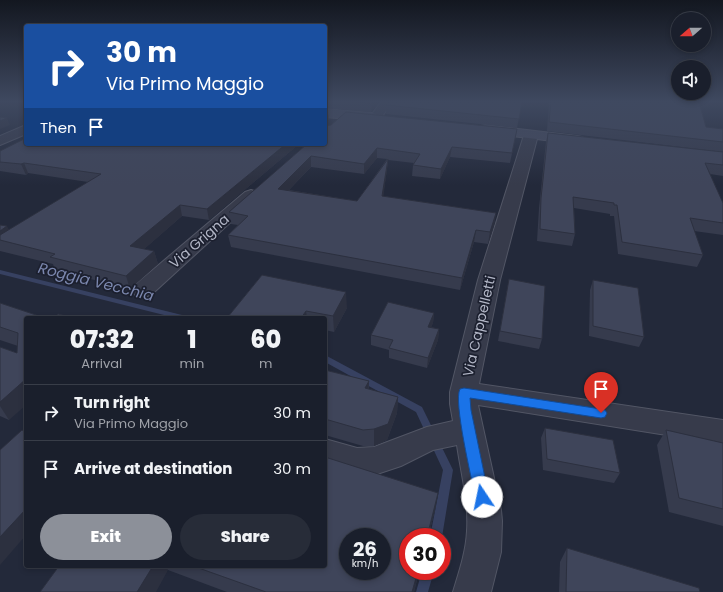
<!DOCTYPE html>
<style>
body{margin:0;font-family:Poppins,sans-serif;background:#272c38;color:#f1f3f6;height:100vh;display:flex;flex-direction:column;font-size:15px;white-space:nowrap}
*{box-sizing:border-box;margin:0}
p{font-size:13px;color:#9fa2a9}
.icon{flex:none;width:22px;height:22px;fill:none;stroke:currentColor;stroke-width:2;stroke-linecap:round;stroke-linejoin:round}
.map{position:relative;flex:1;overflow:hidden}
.side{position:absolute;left:24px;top:316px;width:303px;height:252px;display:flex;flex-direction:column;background:#1a1f2c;border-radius:4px;box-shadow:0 2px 6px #0003,0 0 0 1px #383d48}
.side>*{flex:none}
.hud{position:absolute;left:24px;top:24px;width:303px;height:122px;border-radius:4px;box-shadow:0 2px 6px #0003,0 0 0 1px #383d48;background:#1a4fa0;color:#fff;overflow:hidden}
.needle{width:26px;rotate:250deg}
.fabs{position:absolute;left:671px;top:12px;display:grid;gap:8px}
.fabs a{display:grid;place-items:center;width:40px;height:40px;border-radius:50%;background:#1a1f2c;box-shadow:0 2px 6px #0003,0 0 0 1px #383d48;font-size:20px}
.speed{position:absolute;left:339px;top:528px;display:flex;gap:8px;font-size:20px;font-weight:700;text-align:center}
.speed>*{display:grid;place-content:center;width:52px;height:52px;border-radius:50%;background:#1a1f2c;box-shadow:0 2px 6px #0003,0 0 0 1px #383d48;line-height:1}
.speed small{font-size:10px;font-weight:400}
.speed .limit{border:6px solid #d22;background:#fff;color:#111}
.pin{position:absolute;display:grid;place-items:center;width:34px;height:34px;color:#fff;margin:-41px -17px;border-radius:50% 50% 50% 0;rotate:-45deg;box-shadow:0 0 4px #0007}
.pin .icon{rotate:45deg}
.me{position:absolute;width:44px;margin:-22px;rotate:349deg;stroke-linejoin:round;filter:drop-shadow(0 0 3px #0008)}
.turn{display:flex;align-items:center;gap:14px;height:84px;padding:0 16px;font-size:18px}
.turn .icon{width:52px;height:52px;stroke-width:2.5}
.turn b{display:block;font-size:28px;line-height:34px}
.then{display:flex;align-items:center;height:38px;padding:0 16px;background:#0003;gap:8px;font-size:15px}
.eta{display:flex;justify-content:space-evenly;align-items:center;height:68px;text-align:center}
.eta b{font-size:24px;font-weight:800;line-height:28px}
.button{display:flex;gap:8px;margin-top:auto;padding:8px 16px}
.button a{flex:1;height:46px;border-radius:24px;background:#8c9099;color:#fff;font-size:16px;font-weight:800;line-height:46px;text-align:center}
.button a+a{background:#272c38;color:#f1f3f6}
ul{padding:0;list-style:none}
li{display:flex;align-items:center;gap:12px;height:56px;padding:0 16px;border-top:1px solid #383d48}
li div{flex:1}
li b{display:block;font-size:15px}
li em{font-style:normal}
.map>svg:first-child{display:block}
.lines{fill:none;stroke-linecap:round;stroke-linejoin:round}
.stream{fill:#374161;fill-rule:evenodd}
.street-casing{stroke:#525665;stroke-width:2}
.secondary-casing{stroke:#525665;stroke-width:2}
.street{fill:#373b4b;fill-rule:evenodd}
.secondary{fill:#454a5e;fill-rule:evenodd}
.wall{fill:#363b4d;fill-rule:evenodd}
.shaded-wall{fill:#2c303f}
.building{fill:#3f455a;stroke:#2c303f;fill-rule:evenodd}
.route{fill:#1a73e8;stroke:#114b97}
.labels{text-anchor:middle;stroke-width:3.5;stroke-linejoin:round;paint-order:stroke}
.street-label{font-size:14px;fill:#b2b6c6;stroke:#1c202f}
.water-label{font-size:15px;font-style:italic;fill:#7b87ae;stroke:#1c202f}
</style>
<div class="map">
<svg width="723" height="592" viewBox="0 0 723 592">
<rect width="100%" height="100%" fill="#23293a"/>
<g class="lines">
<g class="stream">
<polygon points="0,270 186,316 190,318 176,318 0,274"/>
<polygon points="325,355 422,407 453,470 442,537 430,537 443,470 416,412 325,362"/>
<polygon points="422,571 434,571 428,592 416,592"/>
</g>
<g class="street-casing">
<g id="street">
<polygon points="381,102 392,102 379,121 371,121 369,118"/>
<polygon points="26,125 26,134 0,145 0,136"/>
<path d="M531,131L536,132L538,135L500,280L479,384L723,420V444L478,405L501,510L502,521L501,552L491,592H453C459,572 466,552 467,531C469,503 461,473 457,445L433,450L401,466L374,475L357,476L325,465V439L357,448L374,447L427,427L453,421L450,404V392L478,280L524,135L526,132Z"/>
<polygon points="251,190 257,192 259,195 257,198 151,295 143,297 135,295 132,290 135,285 245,192"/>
</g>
</g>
<g class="secondary-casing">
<g id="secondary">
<polygon points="325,109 372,113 376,114 378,117 376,120 372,121 325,117"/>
<polygon points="486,125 577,136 582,137 584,140 582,143 577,144 481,132 480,129 481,126"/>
</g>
</g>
<use href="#street" class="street"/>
<use href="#secondary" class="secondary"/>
</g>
<g class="wall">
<polygon points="325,102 379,102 371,112 325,108"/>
<polygon points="522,102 517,128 386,114 386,105"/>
<polygon points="549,102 699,102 706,127 723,129 723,152 547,131"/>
<path d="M517,129L510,163L450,157L440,179L412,176L413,165L414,163L388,160L387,169L383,196L496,213L494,225L488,244L474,242L460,290L231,247L228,235L238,225L231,224L229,212L307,144ZM377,158L387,159L357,201L289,190L311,167L364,174Z"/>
<polygon points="548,133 723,152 723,176 710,174 723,203 723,235 694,231 703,255 697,267 618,254 614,216 610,216 610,214 574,208 575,234 572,246 537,241 539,208 546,142"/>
<polygon points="26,144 299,144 209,220 182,216 144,249 154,251 158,264 130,289 55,270 53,264 0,251 0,225 9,230 88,182 28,173 26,175 0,171 0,151"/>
<polygon points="262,275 347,308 334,332 325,330 325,318 227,318"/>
<polygon points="509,279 542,339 539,349 498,341"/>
<polygon points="593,280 644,337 639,347 589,336 590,290"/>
<polygon points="0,303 45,318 9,420 0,416 0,347 17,353 18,346 0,340"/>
<polygon points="434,313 433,323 431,327 439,329 438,340 427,368 389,358 389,350 371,345 371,335"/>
<polygon points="325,370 369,381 369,389 398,397 397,413 387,440 374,446 363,446 325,435"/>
<polygon points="545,428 620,473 614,483 543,470 541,438"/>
<polygon points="666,430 723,443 723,526 669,512 657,445"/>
<polygon points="438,493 435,510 414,592 227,592 168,570 59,566 325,566"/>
<polygon points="567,548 700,592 559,592 560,562"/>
</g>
<g class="shaded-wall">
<polygon points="372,102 379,102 371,112 372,104"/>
<polygon points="328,110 329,119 325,123 325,113"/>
<polygon points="7,118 10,125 0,129 0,121"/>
<polygon points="286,144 299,144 209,220 207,209"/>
<polygon points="452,147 450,157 440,179 441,169"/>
<polygon points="377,148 377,158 364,174 364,164"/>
<polygon points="311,156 311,167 280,199 278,189"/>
<polygon points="388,159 387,169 382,207 382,196"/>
<polygon points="24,163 28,173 26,175 21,164"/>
<polygon points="180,205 182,216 134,258 130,246"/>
<polygon points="496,213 494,225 488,244 490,232"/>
<polygon points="7,226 14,239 0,240 0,231"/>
<polygon points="476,230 474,242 460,290 462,278"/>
<polygon points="154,251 158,264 130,289 126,276"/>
<polygon points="346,292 347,308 334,332 333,316"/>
<polygon points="306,311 307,318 301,318"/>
<polygon points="434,313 433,323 427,337 428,327"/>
<polygon points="439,329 438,340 427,368 428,358"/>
<polygon points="26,379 26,405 9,420 0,406 0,402"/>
<polygon points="369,381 368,397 365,388"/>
<polygon points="398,397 397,413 387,440 374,446 374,429"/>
<polygon points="438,493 435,510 428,537 427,537"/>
<polygon points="26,509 26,535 0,565 0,537"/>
<polygon points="153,566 166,566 168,570 156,592 137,592"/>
<polygon points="418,571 419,571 414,592 412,592"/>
</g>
<g class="building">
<polygon points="358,102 372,102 372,104"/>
<polygon points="388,102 522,102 519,119 386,105"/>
<polygon points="551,102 699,102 706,127 723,129 723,142 549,122"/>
<polygon points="325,109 328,110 325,113"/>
<polygon points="346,112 517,129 512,153 452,147 441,169 413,165 420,154 377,148 364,164 311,156 278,189 357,201 388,159 382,196 496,213 490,232 476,230 462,278 228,235 248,216 229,212 307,144 325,144 325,126 331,125"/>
<polygon points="0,117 7,118 0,121"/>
<polygon points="548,133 723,152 723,165 705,163 723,203 723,223 690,218 703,255 622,242 617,205 614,205 614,203 573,197 575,234 540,229 541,198"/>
<polygon points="26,138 26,144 286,144 207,209 180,205 130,246 154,251 126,276 50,257 55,254 0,240 0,235 101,174 24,163 21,164 0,162 0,151"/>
<polygon points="0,225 7,226 0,231"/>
<polygon points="262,275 346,292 333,316 306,311 301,318 227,318"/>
<polygon points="509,279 545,286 542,339 500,331"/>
<polygon points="593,280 638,288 644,337 593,326"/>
<polygon points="388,302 434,313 428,327 439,329 428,358 389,348 393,340 371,335"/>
<polygon points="0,303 45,318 26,318 26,379 0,402 0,347 17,353 18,333 0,327"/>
<polygon points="58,314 74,318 54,318"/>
<polygon points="181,315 195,318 178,318"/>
<polygon points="325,370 369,381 365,388 398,397 388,424 374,429 363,430 325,419"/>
<polygon points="545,428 613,440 620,473 547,459"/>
<polygon points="22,430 26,432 26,509 0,537 0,450"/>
<polygon points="666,430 723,443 723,509 679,498"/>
<path d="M325,457L438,493L427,537H408V571H418L412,592H266L193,566H325ZM348,537H382V571H348Z"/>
<polygon points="567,548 699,588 700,592 566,592"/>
<polygon points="59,566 153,566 137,592 40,592"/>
</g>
<linearGradient id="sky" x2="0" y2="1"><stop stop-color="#131720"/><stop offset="0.55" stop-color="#3f4960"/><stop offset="1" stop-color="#3f4960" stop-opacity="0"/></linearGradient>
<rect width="723" height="185" fill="url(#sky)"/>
<path class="route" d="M464,388L601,409L605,410L607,413L605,417L601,418L470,398L471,410L489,497L487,502L482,504L477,502L475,497C472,479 453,401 460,389Z"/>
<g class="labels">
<g class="street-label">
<text transform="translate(199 241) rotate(-41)" y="5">Via Grigna</text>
<text transform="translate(479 326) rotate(-77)" y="5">Via Cappelletti</text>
</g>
<g class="water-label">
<text transform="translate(96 282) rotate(14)" y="5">Roggia Vecchia</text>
</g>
</g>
</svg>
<div class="fabs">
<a><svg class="needle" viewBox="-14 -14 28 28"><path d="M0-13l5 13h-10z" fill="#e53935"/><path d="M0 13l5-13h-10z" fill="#9fa2a9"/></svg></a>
<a><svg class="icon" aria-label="sound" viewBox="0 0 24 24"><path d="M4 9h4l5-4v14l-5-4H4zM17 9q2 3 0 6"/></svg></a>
</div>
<div class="speed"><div>26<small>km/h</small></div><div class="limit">30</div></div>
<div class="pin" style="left:601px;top:413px;background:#d93025"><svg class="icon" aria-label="arrive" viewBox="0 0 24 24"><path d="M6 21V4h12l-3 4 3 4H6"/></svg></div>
<svg class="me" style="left:482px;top:497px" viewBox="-20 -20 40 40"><circle r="19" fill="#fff"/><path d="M0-13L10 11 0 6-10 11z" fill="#1a73e8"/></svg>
<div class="hud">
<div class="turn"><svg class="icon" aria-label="right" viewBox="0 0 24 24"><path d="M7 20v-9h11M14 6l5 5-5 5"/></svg><div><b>30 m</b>Via Primo Maggio</div></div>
<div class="then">Then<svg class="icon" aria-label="arrive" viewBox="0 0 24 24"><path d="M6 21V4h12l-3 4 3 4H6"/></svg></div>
</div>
<section class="side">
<div class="eta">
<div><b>07:32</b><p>Arrival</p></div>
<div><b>1</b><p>min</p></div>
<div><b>60</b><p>m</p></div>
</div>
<ul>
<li><svg class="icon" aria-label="right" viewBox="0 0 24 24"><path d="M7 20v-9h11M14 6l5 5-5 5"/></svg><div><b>Turn right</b><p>Via Primo Maggio</p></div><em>30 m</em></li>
<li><svg class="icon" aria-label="arrive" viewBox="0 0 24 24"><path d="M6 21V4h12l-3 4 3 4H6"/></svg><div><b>Arrive at destination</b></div><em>30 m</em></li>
</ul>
<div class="button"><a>Exit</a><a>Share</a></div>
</section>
</div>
